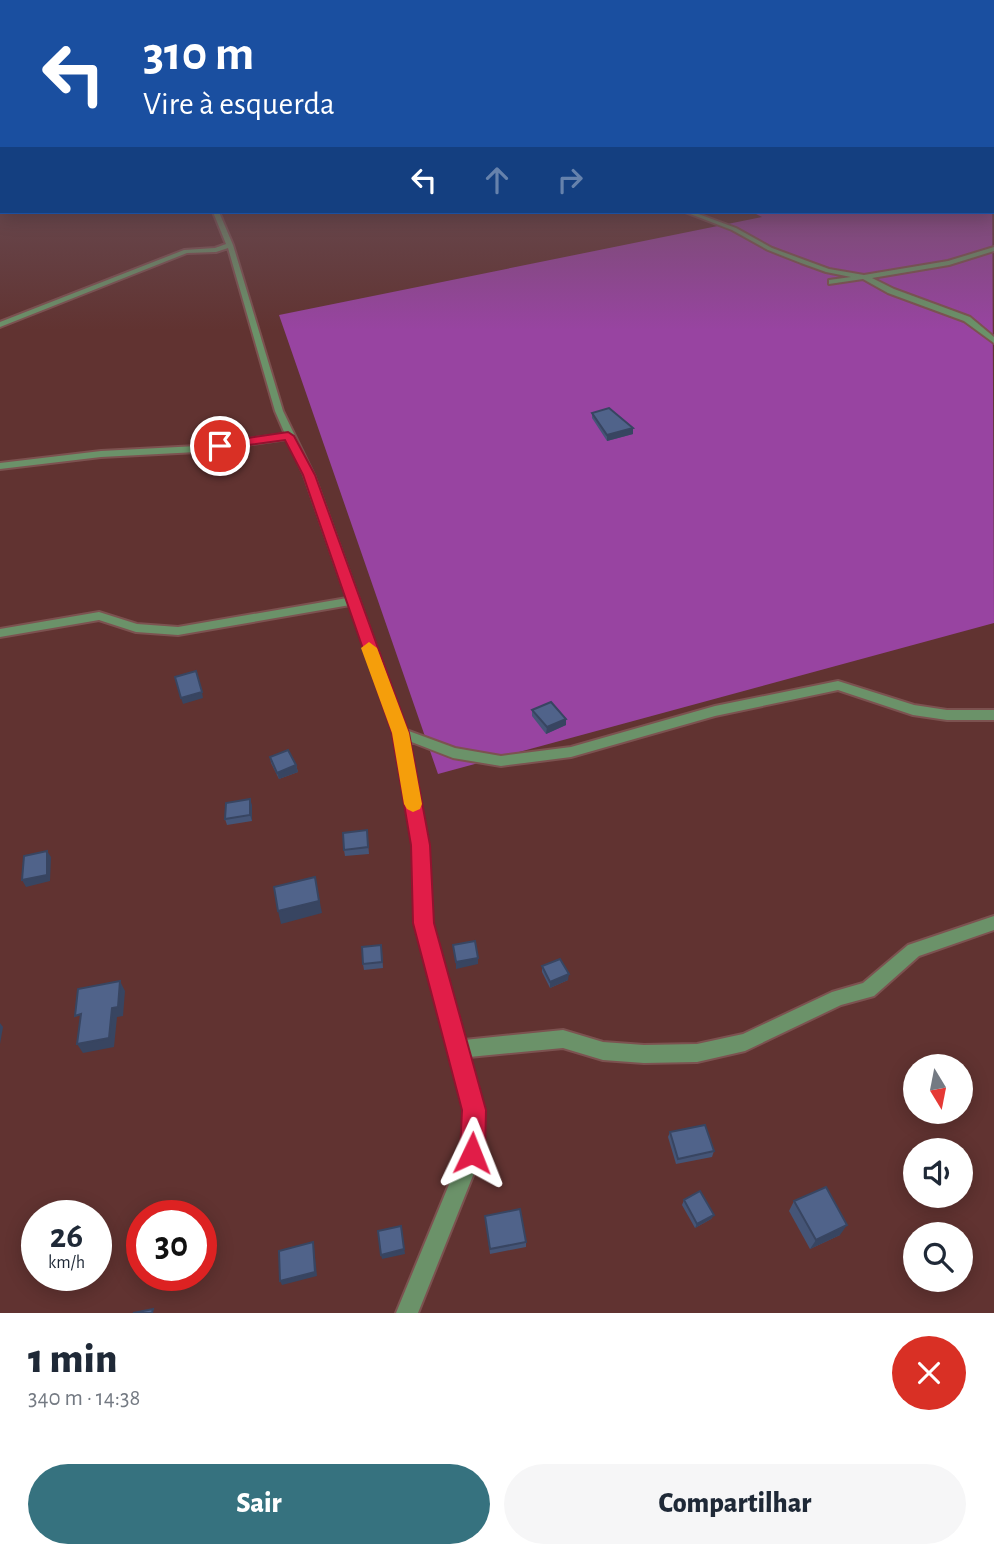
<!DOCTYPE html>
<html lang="pt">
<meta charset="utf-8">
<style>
body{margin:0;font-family:"Alegreya Sans",sans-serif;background:#f6f6f7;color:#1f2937;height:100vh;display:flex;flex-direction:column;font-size:26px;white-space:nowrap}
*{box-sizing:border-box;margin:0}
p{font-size:23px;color:#747a83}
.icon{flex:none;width:38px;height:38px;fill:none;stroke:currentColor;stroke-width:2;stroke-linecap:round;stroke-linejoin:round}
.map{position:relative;height:1313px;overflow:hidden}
.panel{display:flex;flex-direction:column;background:#fff;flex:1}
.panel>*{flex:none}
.top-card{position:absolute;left:0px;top:0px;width:994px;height:214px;box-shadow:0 4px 18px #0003;background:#1a4fa0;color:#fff;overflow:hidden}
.needle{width:46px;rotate:170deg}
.controls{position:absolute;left:903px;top:1054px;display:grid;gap:14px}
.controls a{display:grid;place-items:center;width:70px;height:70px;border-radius:50%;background:#fff;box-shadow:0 4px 18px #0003;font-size:35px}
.speed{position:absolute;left:21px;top:1200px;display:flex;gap:14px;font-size:35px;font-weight:700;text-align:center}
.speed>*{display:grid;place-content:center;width:91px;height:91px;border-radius:50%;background:#fff;box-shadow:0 4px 18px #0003;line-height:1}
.speed small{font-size:18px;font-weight:400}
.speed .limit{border:10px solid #d22;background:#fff;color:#111}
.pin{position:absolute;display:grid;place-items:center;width:60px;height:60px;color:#fff;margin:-30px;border:4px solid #fff;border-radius:50%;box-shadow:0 2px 7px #0007}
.me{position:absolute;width:77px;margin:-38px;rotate:2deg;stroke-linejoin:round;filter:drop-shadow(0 0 5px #0008)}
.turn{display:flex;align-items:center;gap:24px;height:147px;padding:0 28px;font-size:32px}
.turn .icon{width:91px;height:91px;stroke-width:2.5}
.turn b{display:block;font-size:49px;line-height:60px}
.lanes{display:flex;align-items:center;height:66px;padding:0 28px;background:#0003;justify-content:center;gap:35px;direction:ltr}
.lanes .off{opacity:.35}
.round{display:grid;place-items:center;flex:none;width:74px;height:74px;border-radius:37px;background:#f6f6f7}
.summary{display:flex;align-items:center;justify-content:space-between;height:119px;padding:0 28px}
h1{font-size:42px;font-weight:800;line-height:52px}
.cta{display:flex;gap:14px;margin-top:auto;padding:14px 28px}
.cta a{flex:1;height:80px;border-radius:42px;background:#36727f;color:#fff;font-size:28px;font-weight:800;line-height:80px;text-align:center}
.cta a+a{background:#f6f6f7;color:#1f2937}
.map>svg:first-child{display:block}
.forest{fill:#9844a1}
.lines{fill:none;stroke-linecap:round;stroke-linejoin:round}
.minor-casing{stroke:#7c5250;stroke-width:4}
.minor{fill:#6b9269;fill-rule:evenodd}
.wall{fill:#455577}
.shaded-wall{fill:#384561}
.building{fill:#50638a;stroke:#384561;stroke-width:2}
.route{fill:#e11d48;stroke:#92132f;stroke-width:2}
.slow{fill:#f59e0b}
</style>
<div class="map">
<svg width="994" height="1313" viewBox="0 0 994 1313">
<rect width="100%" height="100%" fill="#613331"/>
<polygon class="forest" points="992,146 994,623 438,774 279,315 762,217 752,212 992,212"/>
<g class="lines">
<g class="minor-casing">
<g id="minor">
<polygon points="213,212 219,212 233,245 283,411 314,475 406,730 455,748 501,756 571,747 715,706 838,681 914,705 947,710 994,710 994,720 947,720 913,715 838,690 715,716 571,757 501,766 453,758 409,741 427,845 432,923 464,1040 563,1030 603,1042 644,1045 697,1044 743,1034 832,992 863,983 908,945 994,916 994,930 919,956 874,996 841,1005 745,1051 697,1062 644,1063 603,1060 563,1048 469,1057 483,1110 482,1153 418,1313 396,1313 462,1153 465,1110 416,923 413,845 394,733 350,605 178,635 136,632 99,620 0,637 0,629 99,612 137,624 178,627 347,598 304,475 287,439 197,452 101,457 0,469 0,463 101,451 197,446 285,434 275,411 228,248 216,252 187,253 0,327 0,322 184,250 215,248 226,244"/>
<polygon points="685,212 693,212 736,228 772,248 829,269 864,275 948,261 994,247 994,251 949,265 872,278 894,289 970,317 994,337 994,343 964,321 888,293 863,279 829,284 829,280 851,277 826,272 801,263 768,250 732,230"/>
</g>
</g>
<use href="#minor" class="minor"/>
</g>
<g class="wall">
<polygon points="592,413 633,434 607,441 592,418"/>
<polygon points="532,710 566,725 546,734 532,716"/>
<polygon points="270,757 296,765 298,772 279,779 271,763"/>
<polygon points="252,805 252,821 227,825 225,819"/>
<polygon points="367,830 369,854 345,856 344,850"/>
<polygon points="382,951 383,968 364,970 363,964"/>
<polygon points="542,966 568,980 550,988 542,972"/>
<polygon points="670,1132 714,1151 712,1157 676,1164 668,1137"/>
<polygon points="684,1200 714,1215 711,1219 695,1228 682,1205"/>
<polygon points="794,1201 840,1235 810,1249 789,1211"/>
<polygon points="485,1216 526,1242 526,1247 490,1254"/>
</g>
<g class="shaded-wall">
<polygon points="633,428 633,434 607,441 607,435"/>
<polygon points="202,692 203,698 183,704 181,698"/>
<polygon points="566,719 566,725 546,734 547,727"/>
<polygon points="296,765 298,772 279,779 277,773"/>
<polygon points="250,799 252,805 252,821 250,815"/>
<polygon points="47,851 51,857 50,881 26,887 22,880"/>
<polygon points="315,877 322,913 281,924 278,911"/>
<polygon points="478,958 478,964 456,969 456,962"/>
<polygon points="569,974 568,980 550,988 550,982"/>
<polygon points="120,981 125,991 123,1016 117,1017 114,1047 83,1053 77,1044"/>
<polygon points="0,1023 3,1027 0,1044"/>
<polygon points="714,1215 711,1219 695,1228 697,1224"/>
<polygon points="847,1225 840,1235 810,1249 816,1240"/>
<polygon points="401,1226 405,1254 382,1259 381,1255"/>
<polygon points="313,1242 314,1247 317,1276 282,1285 280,1281"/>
</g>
<g class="building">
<polygon points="609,408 633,428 607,435 592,413"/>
<polygon points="196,671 202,692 181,698 175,677"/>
<polygon points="551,702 566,719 547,727 532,710"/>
<polygon points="288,750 296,765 277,773 270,757"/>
<polygon points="250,799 250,815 225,819 226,803"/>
<polygon points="367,830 368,847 344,850 343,833"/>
<polygon points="47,851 47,875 22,880 24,856"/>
<polygon points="315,877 319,901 278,911 274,887"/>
<polygon points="475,941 478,958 456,962 453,945"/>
<polygon points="381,945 382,962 363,964 362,947"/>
<polygon points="560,959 569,974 550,982 542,966"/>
<polygon points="120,981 118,1007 112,1008 109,1038 77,1044 81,1014 75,1016 78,989"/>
<polygon points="705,1125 714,1151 678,1159 670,1132"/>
<polygon points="826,1187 847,1225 816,1240 794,1201"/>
<polygon points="700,1191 714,1215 697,1224 684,1200"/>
<polygon points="520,1209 526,1242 490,1249 485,1216"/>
<polygon points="401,1226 404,1249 381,1255 378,1231"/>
<polygon points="313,1242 315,1272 280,1281 279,1251"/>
<polygon points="153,1309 152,1313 133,1313"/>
</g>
<linearGradient id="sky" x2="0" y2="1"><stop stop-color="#351c1b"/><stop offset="0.44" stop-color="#6a505a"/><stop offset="1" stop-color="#6a505a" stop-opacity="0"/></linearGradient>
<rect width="994" height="330" fill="url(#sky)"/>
<polygon class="route" points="288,432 294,436 315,475 409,733 430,845 434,923 486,1110 485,1153 481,1162 472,1166 464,1162 460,1153 462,1110 413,923 411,845 392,733 303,475 285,440 220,449 214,446 220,442"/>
<polygon class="slow" points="369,642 377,648 409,733 422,804 420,809 413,812 407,809 404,804 392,733 361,648"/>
</svg>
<div class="controls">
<a><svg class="needle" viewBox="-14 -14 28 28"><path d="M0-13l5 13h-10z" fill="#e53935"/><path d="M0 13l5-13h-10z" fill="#747a83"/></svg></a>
<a><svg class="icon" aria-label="sound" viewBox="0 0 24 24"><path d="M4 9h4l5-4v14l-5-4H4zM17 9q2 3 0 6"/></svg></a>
<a><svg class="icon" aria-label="search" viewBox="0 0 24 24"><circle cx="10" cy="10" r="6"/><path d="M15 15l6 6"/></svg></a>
</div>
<div class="speed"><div>26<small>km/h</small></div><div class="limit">30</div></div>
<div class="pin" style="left:220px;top:446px;background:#d93025"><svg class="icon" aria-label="arrive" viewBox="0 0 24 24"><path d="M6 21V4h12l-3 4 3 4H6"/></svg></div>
<svg class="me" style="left:472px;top:1153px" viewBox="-20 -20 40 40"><path d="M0-17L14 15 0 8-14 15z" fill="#e11d48" stroke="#fff" stroke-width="4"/></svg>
<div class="top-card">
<div class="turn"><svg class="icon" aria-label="left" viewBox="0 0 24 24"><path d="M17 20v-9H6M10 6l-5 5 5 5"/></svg><div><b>310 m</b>Vire à esquerda</div></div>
<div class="lanes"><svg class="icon" aria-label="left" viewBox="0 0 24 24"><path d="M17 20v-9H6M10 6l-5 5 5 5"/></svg><svg class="icon off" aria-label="ahead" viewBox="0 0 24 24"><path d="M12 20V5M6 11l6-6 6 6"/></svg><svg class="icon off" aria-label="right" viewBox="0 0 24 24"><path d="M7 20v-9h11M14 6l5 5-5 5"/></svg></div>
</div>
</div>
<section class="panel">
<div class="summary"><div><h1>1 min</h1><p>340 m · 14:38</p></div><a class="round" style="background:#d93025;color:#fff"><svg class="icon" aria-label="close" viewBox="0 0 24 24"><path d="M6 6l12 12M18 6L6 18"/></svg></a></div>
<div class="cta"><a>Sair</a><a>Compartilhar</a></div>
</section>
